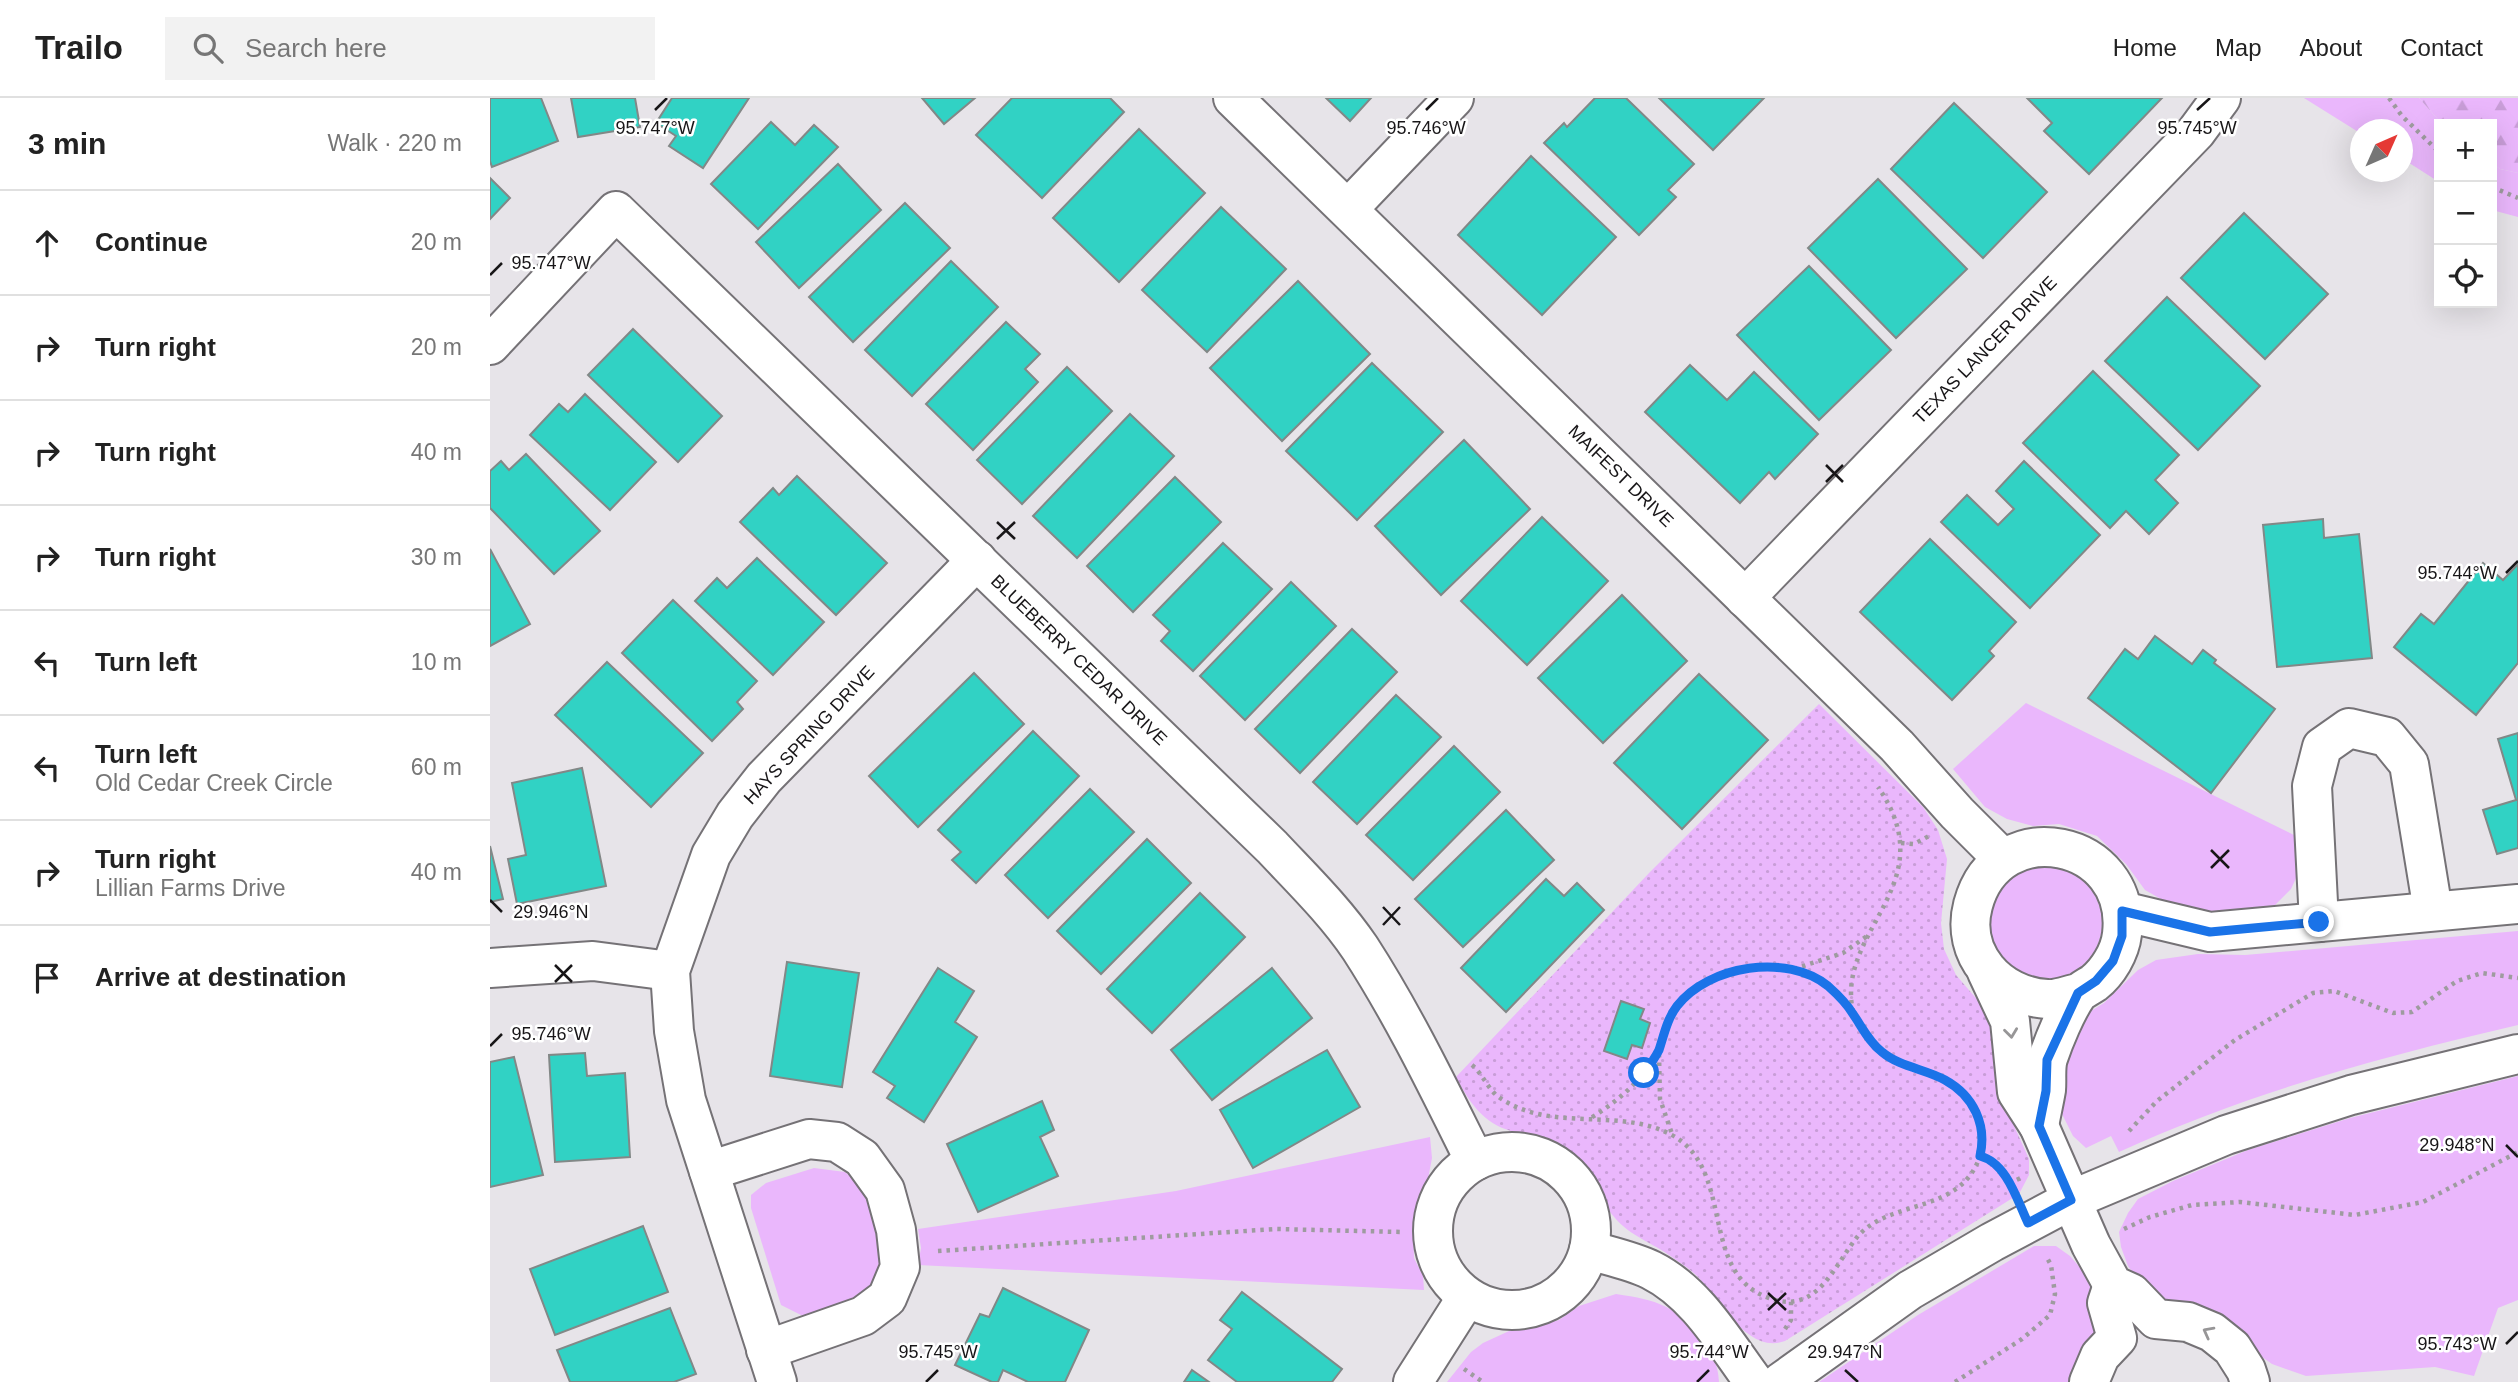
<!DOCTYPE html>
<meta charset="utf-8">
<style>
body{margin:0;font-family:Arial,sans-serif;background:#f2f2f2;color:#222}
.controls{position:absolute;right:21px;top:21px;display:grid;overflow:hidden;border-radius:0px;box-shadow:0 7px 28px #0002}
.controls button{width:63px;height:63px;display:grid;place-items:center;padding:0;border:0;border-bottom:2px solid #e0e0e0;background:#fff;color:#222;font:35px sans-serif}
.compass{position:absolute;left:1860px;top:21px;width:63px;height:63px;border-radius:50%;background:#fff;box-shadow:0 7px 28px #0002;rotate:45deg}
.stop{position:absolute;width:21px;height:21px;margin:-16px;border:5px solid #1a73e8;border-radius:50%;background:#fff}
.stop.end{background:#1a73e8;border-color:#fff;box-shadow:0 2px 7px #0008}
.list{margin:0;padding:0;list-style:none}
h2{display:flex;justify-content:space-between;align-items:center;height:91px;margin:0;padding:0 28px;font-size:30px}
h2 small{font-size:23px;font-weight:400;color:#767676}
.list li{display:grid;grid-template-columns:46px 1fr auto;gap:21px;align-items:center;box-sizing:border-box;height:105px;padding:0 28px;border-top:2px solid #e0e0e0}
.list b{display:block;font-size:26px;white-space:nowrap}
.list p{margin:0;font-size:23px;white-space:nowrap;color:#767676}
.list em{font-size:23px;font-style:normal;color:#767676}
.icon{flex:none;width:38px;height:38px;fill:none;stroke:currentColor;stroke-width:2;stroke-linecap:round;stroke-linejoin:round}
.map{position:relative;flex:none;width:2028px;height:1284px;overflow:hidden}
header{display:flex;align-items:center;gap:42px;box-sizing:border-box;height:98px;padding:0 35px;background:#fff;border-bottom:2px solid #e0e0e0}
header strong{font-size:33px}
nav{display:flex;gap:38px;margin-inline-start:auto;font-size:24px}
.search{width:490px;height:63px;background:#f2f2f2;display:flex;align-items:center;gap:18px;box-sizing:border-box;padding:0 24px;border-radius:0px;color:#767676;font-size:26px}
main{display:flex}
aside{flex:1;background:#fff}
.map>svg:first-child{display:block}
.grass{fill:#eab7fc}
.forest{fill:url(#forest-firs)}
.park{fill:url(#park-dots)}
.building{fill:#31d2c4;stroke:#828887;stroke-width:2}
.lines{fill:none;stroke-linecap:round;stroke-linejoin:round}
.minor-casing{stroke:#757276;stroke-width:42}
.tertiary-casing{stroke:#757276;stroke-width:42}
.path{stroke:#9e9b9f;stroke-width:4.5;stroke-dasharray:3.5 5;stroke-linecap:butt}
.minor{stroke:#fff;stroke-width:38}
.tertiary{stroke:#fff;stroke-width:38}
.oneway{stroke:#979697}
.route{stroke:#1a73e8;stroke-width:9}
.ticks{fill:none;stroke:#181618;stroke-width:2.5}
.labels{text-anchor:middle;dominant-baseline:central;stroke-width:5;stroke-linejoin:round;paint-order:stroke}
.street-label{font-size:18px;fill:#181618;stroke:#fff}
.ticks-label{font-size:18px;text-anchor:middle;fill:#181618;stroke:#fff;stroke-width:5;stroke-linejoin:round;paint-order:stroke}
</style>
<header>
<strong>Trailo</strong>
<div class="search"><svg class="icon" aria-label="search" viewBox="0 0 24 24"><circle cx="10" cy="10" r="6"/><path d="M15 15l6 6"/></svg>Search here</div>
<nav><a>Home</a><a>Map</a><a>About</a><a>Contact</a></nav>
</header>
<main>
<aside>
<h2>3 min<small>Walk · 220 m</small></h2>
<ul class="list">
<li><svg class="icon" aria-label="ahead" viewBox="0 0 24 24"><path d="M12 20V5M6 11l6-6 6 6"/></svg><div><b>Continue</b></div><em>20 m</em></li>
<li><svg class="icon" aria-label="right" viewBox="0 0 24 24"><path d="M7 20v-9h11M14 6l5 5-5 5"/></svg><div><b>Turn right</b></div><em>20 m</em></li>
<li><svg class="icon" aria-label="right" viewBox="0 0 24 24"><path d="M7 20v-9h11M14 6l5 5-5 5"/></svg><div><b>Turn right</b></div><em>40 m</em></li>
<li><svg class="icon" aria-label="right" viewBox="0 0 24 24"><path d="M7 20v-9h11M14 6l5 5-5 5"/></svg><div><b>Turn right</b></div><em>30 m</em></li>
<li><svg class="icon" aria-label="left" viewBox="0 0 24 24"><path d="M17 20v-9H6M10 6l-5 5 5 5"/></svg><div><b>Turn left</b></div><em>10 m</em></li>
<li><svg class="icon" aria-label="left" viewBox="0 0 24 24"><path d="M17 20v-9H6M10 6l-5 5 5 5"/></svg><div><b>Turn left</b><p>Old Cedar Creek Circle</p></div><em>60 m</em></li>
<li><svg class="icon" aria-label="right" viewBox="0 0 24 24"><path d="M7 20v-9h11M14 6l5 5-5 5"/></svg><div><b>Turn right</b><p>Lillian Farms Drive</p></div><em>40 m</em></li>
<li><svg class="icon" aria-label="arrive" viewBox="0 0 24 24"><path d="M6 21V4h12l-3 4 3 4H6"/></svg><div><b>Arrive at destination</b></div></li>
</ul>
</aside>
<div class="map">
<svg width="2028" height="1284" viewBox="0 0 2028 1284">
<defs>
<pattern id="forest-firs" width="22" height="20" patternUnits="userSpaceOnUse" patternTransform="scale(1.75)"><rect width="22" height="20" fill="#eab7fc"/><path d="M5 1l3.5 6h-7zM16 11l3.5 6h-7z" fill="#c89dd7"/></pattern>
<pattern id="park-dots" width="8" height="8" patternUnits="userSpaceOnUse" patternTransform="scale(1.75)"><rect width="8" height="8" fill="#eab7fc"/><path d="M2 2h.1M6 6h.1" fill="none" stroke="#c89dd7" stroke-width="1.8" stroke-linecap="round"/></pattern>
</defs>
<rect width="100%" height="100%" fill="#e7e4e9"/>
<!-- grass -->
<g class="grass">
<polygon points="1814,0 1929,0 1952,26 1949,26 1949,84 1913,61 1912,32 1870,32 1870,35"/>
<polygon points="2002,65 2010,71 2028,75 2028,119 2002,112"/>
<polygon points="1536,605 1806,738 1807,778 1801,791 1783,809 1710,816 1685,809 1655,792 1636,766 1607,738 1569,726 1543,728 1517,721 1495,709 1463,671"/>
<circle cx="1556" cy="825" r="56"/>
<path d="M2028 833V927C1891 959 1757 995 1629 1054L1621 1038 1596 1050 1583 1038 1570 1012 1566 964 1596 916 1614 905 1648 872 1666 862 1708 856 1755 857Z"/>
<polygon points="2028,978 2028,1202 2008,1210 1984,1278 1945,1269 1816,1278 1782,1266 1765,1254 1655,1192 1638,1168 1631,1149 1629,1134 1638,1115 1648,1101 1683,1083 1758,1052 1860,1020"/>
<polygon points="940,1039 942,1060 938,1081 928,1104 923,1130 924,1160 933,1178 934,1192 428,1167 431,1150 428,1131 686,1093"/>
<polygon points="324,1070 355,1074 374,1091 387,1113 393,1171 382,1189 363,1204 315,1219 291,1207 261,1110 261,1097 276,1085"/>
<polygon points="1544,1148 1566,1148 1580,1158 1593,1173 1600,1187 1606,1210 1604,1239 1587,1284 1329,1284 1428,1217"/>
<path d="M1126 1196C1167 1202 1189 1208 1213 1244 1223 1260 1228 1265 1229 1284H957L981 1254 993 1245 1030 1228 1050 1227 1069 1222 1089 1208Z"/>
</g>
<!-- forest -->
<polygon class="forest" points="1929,0 2028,0 2028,75 2010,71 2002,65 2002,26 1952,26"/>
<!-- park -->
<path class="park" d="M1329 606 1433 709 1448 732 1457 761 1451 825 1454 851 1466 877 1497 913 1505 932 1520 1019 1539 1061V1077L1529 1096 1295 1243C1257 1257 1230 1201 1207 1178 1200 1171 1190 1165 1182 1159 1163 1145 1140 1138 1125 1120 1105 1097 1105 1071 1076 1051 1059 1039 1041 1038 1021 1033 993 1025 979 1004 966 979L1160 774Z"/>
<!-- building -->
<g class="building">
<polygon points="0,0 51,0 68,43 2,69 0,63"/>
<polygon points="81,0 145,0 150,29 88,39"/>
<polygon points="182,0 259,0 213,70 179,48 186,38 166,25"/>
<polygon points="432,0 485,0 454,26"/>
<polygon points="522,0 620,0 634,14 552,100 486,37"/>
<polygon points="836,0 881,0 860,23"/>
<polygon points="1105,0 1136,0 1204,66 1178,92 1186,99 1149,137 1054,45 1074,25 1077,29"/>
<polygon points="1169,0 1274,0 1223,52"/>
<polygon points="1537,0 1672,0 1599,76 1554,33 1562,25"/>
<polygon points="1464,5 1557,94 1493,160 1401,71"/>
<polygon points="281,24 305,47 324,27 348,49 268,131 221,86"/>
<polygon points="649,31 715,95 629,184 563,120"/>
<polygon points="1041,58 1126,139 1052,217 968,137"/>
<polygon points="348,66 391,112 309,190 266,144"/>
<polygon points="0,80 20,100 0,121"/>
<polygon points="1388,81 1477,171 1406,240 1318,150"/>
<polygon points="415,105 460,150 363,244 319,199"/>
<polygon points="731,109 796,171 717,254 652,192"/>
<polygon points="1754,115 1838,196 1775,261 1691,180"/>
<polygon points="461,163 508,209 422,298 375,252"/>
<polygon points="1319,168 1401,252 1329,322 1247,237"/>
<polygon points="808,183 880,256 792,343 720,270"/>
<polygon points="1677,199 1770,288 1708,352 1615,263"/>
<polygon points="516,224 550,256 535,271 548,284 483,352 436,306"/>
<polygon points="143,231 232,318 188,364 98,277"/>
<polygon points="882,265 953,334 867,422 796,353"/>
<polygon points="1200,267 1237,302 1264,274 1328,336 1285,381 1279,374 1250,405 1155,314"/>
<polygon points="577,269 622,313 532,406 487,362"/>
<polygon points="1603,273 1689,357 1665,382 1688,405 1659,436 1636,413 1620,430 1533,345"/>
<polygon points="95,296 166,364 120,412 40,337 69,306 78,314"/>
<polygon points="640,316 684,358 587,460 543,418"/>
<polygon points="974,342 1040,411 951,497 885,428"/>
<polygon points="36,356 110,433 64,476 0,410 0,373 11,363 19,372"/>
<polygon points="1534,363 1610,437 1540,510 1451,424 1477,397 1508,427 1524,411 1506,393"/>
<polygon points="307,378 397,465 346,517 250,424 283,390 289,397"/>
<polygon points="685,379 731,424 643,514 597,468"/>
<polygon points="1052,419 1118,483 1037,567 971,503"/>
<polygon points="1833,421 1834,440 1869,436 1882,560 1787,569 1773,427"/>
<polygon points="1440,441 1526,524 1499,553 1504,558 1462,602 1370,514"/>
<polygon points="733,445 782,491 703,573 671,543 680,533 663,517"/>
<polygon points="0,451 40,526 0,548"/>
<polygon points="267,460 334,524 283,577 205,503 227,480 237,490"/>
<polygon points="1993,465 2013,482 2028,466 2028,565 1986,617 1904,549 1931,516 1944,526"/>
<polygon points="801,484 846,528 755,622 710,578"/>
<polygon points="1132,497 1197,563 1113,645 1048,580"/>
<polygon points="183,502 267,583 247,604 253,611 222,643 132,555"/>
<polygon points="862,531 907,574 810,675 765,631"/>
<polygon points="1665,538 1702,566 1713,552 1726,562 1724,565 1785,611 1721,695 1598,600 1635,551 1648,561"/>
<polygon points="117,564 213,655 161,709 65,617"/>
<polygon points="484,575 534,626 428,729 379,678"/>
<polygon points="1209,576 1278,642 1192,731 1124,665"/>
<polygon points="906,597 951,639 867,726 823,684"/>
<polygon points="543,633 589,678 486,785 462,762 471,754 448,732"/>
<polygon points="2028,635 2028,750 2007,756 1993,712 2026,702 2008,641"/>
<polygon points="964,648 1010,694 923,782 876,737"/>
<polygon points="92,670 116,788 27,806 18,761 36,757 22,685"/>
<polygon points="600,691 644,734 558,820 515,777"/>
<polygon points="1016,712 1064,762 973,849 925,801"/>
<polygon points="657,741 701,785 611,876 567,833"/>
<polygon points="0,748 13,801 0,804"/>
<polygon points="1056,781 1074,798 1087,785 1114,812 1016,914 971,870"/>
<polygon points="710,795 755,839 662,935 617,891"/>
<polygon points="297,864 369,875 352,989 280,978"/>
<polygon points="448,870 484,893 465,924 487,939 434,1024 397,1000 405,988 383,974"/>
<polygon points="782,870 822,920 722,1002 681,952"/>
<polygon points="1131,903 1154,911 1150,921 1160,925 1152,950 1142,947 1137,961 1114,953"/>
<polygon points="837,952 870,1009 763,1070 730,1012"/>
<polygon points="95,955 97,978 135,975 140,1059 65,1064 59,957"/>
<polygon points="24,959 53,1077 0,1089 0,964"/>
<polygon points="552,1003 564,1032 550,1039 568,1078 488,1114 457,1046"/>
<polygon points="153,1128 178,1194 65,1237 40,1171"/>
<polygon points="513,1190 599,1232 575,1284 538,1284 513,1272 508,1284 502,1284 465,1267 490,1216 499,1219"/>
<polygon points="752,1194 852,1271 842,1284 747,1284 718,1262 742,1231 730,1222"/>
<polygon points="180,1210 206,1276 184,1284 80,1284 67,1252"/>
<polygon points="702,1272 719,1284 694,1284"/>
</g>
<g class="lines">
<!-- minor casing -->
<g class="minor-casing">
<g id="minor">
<polyline points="743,0 1407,648 1467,715 1513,761"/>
<polyline points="858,111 964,0"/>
<path d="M0 247 126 113 782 749C812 781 845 813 870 850 914 918 949 991 985 1063"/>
<polyline points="1255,500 1706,34 1731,0"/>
<polyline points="1632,813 1720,834 2028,806"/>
<polyline points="1829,824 1822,688 1832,649 1859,630 1897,639 1919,666 1943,813"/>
<polyline points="0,870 103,863 180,873"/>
<polyline points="1497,874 1520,923 1527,994 1549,1028 1601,1147 1623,1187 1641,1195 1666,1221 1698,1224 1722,1234 1742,1250 1756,1272 1760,1284"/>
<path d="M1549 1028C1551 1016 1554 1004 1556 992 1557 981 1555 970 1558 960 1564 942 1576 913 1587 897 1591 892 1598 889 1604 885 1618 874 1630 854 1632 836 1643 741 1508 713 1483 807 1470 856 1508 898 1557 901 1567 902 1578 897 1588 895"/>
<circle cx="1022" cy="1133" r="79"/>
<polyline points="219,1073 319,1041 347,1044 372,1060 395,1092 406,1132 410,1169 397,1200 373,1218 276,1252"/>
<path d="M1099 1152C1119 1158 1143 1163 1161 1172 1207 1195 1234 1244 1264 1284"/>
<polyline points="287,1284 196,1002 184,933 180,873 221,757 245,717 274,680 487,462"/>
<polyline points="923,1284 977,1199"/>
<polyline points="1599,1284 1610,1258 1627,1240 1617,1205 1623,1187"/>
</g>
</g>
<!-- tertiary casing -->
<g class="tertiary-casing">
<polyline id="tertiary" points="1291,1284 1420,1192 1502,1144 1581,1102 1736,1037 1861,997 2028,956"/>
</g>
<!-- path -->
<g class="path">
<polyline points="1899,0 1912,18 1949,54"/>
<polyline points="2002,89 2028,100"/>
<polyline points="1411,745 1424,746 1439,738"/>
<polyline points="1304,871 1353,855 1377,838"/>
<path d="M1363 914C1345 831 1456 787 1388 689"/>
<polyline points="1169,956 1170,1001 1182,1036"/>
<path d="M982 967C993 976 998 992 1010 1000 1062 1035 1126 1009 1180 1036 1247 1070 1207 1175 1279 1200 1328 1218 1344 1167 1368 1138 1402 1100 1470 1117 1490 1058 1494 1046 1493 1033 1489 1021 1475 977 1427 979 1394 956 1378 945 1372 926 1360 912 1326 868 1283 861 1231 878 1210 884 1189 901 1179 921 1173 934 1172 949 1163 962 1148 986 1124 1006 1099 1021"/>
<polyline points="1639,1033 1667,1003 1745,942 1823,895 1844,893 1903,915 1922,914 1967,883 1992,875 2028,880"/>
<path d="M1490 1058C1506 1062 1513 1074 1520 1088"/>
<polyline points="1519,1085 1531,1080"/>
<polyline points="1634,1131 1660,1119 1702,1107 1750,1104 1865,1117 1933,1104 2028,1054"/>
<polyline points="448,1153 786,1131 912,1134"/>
<polyline points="1295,1231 1301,1222 1301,1203"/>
<polyline points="974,1271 993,1284"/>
<polyline points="1465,1284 1532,1241 1560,1217 1565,1196 1561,1167 1556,1158"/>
</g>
<!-- minor -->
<use href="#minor" class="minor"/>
<!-- tertiary -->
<use href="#tertiary" class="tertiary"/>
</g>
<!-- one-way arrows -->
<defs><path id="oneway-chevron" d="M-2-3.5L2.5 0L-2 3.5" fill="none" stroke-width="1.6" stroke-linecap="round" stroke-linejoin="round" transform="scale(1.75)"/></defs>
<g class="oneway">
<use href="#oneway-chevron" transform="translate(1521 935) rotate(83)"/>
<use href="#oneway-chevron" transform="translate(1718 1234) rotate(-152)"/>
</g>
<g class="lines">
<!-- route -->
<path class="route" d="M1154 975C1160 967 1165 960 1169 952 1174 937 1177 921 1187 908 1219 867 1297 855 1338 888 1347 896 1357 906 1363 916 1372 929 1379 944 1392 954 1410 969 1435 971 1455 982 1484 998 1497 1027 1490 1058 1517 1065 1527 1102 1538 1125L1581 1102 1549 1028 1556 993 1557 962 1588 895 1606 883 1623 863 1632 838V813L1720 834 1829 824"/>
</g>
<!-- ticks -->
<path class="ticks" d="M165 12 177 0M936 12 948 0M1707 12 1720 0M0 177 12 165M1336 367 1353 384M1336 384 1353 367M507 424 525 441M507 441 525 424M2016 475 2028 463M1721 752 1739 770M1721 770 1739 752M0 802 12 814M893 809 910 827M893 827 910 809M65 867 82 884M65 884 82 867M0 948 12 936M2016 1047 2028 1059M1278 1195 1296 1212M1278 1212 1296 1195M2016 1246 2028 1234M1355 1272 1368 1284M436 1284 448 1272M1207 1284 1219 1272"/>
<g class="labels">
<!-- street labels -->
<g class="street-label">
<text transform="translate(1495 252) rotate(-46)">TEXAS LANCER DRIVE</text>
<text transform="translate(1131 378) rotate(44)">MAIFEST DRIVE</text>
<text transform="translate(589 562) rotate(44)">BLUEBERRY CEDAR DRIVE</text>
<text transform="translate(319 637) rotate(-47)">HAYS SPRING DRIVE</text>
</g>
</g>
<g class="ticks-label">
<text x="165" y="36">95.747°W</text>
<text x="936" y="36">95.746°W</text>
<text x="1707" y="36">95.745°W</text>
<text x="61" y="171">95.747°W</text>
<text x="1967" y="481">95.744°W</text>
<text x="61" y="820">29.946°N</text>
<text x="61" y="942">95.746°W</text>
<text x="1967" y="1053">29.948°N</text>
<text x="1967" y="1252">95.743°W</text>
<text x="448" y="1260">95.745°W</text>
<text x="1219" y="1260">95.744°W</text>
<text x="1355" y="1260">29.947°N</text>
</g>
</svg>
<div class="controls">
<button>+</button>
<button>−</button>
<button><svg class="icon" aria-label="locate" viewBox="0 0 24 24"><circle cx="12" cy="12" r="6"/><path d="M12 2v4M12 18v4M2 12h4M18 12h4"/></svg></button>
</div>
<svg class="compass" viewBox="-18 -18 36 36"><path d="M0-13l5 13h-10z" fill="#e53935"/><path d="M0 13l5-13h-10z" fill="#767676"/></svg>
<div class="stop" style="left:1154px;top:975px"></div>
<div class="stop end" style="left:1829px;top:824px"></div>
</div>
</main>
